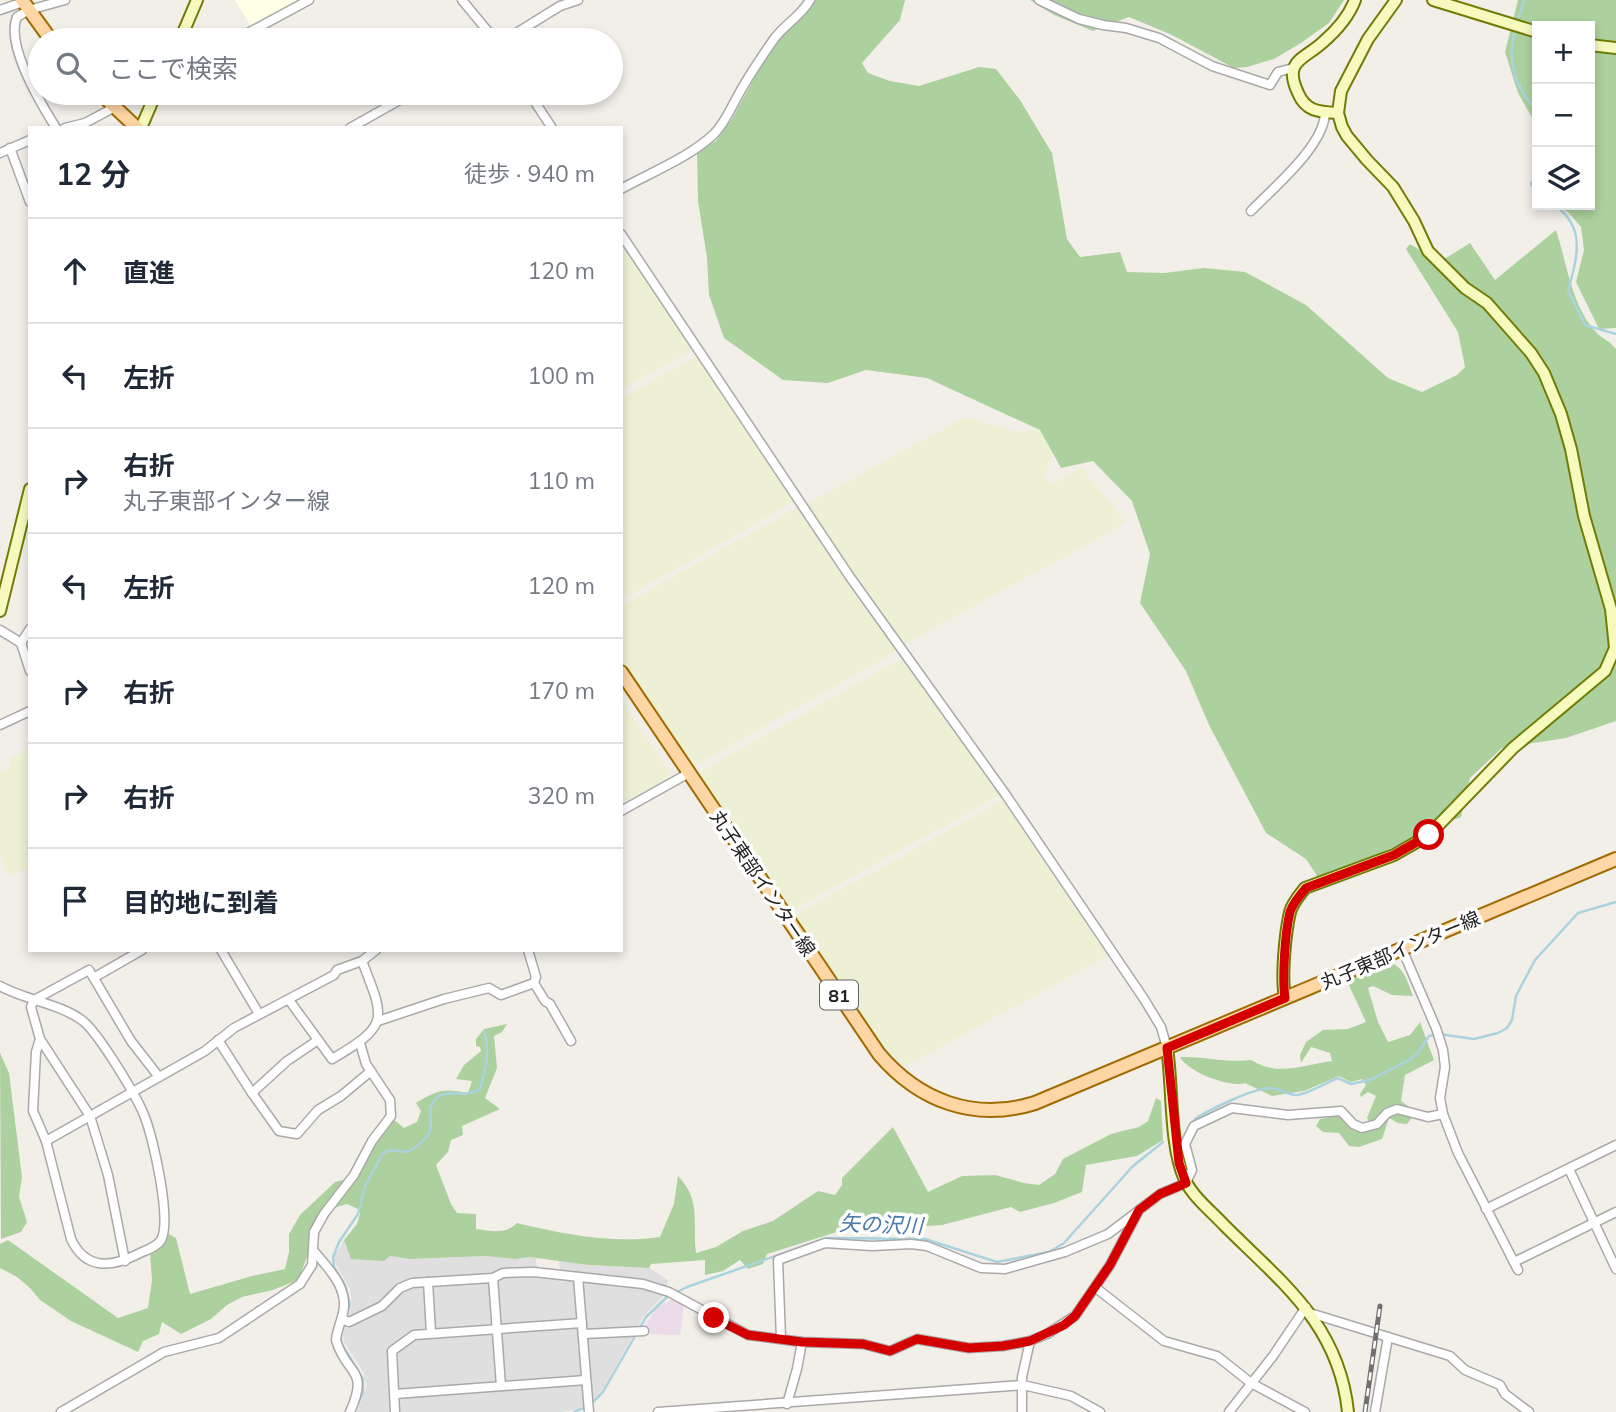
<!DOCTYPE html>
<html lang="ja">
<meta charset="utf-8">
<style>
body{margin:0;font-family:Mulish,"Noto Sans JP",sans-serif;background:#f6f6f7;color:#1f2937}
.controls{position:absolute;right:21px;top:21px;display:grid;overflow:hidden;border-radius:0px;box-shadow:0 4px 10px #0003}
.controls button{width:63px;height:63px;display:grid;place-items:center;padding:0;border:0;border-bottom:2px solid #e0e1e3;background:#fff;color:#1f2937;font:35px sans-serif}
.stop{position:absolute;width:21px;height:21px;margin:-16px;border:5px solid #d40000;border-radius:50%;background:#fff}
.stop.end{background:#d40000;border-color:#fff;box-shadow:0 2px 7px #0008}
.list{margin:0;padding:0;list-style:none}
h2{display:flex;justify-content:space-between;align-items:center;height:91px;margin:0;padding:0 28px;font-size:30px}
h2 small{font-size:23px;font-weight:400;color:#747a83}
.list li{display:grid;grid-template-columns:46px 1fr auto;gap:21px;align-items:center;box-sizing:border-box;height:105px;padding:0 28px;border-top:2px solid #e0e1e3}
.list b{display:block;font-size:26px;white-space:nowrap}
.list p{margin:0;font-size:23px;white-space:nowrap;color:#747a83}
.list em{font-size:23px;font-style:normal;color:#747a83}
.icon{flex:none;width:38px;height:38px;fill:none;stroke:currentColor;stroke-width:2;stroke-linecap:round;stroke-linejoin:round}
.map{position:relative;flex:none;width:1616px;height:1412px;overflow:hidden}
.search{position:absolute;background:#fff;box-shadow:0 4px 10px #0003;left:28px;top:28px;width:595px;height:77px;display:flex;align-items:center;gap:18px;box-sizing:border-box;padding:0 24px;border-radius:38px;color:#747a83;font-size:26px}
.panel{position:absolute;background:#fff;box-shadow:0 4px 10px #0003;left:28px;top:126px;width:595px;height:826px;border-radius:0px}
.map>svg:first-child{display:block}
.residential{fill:#e0dfdf}
.industrial{fill:#ebdbe8}
.education{fill:#ffffe5}
.farmland{fill:#eef0d5}
.forest{fill:#add19e}
.lines{fill:none;stroke-linecap:round;stroke-linejoin:round}
.stream{stroke:#aad3df;stroke-width:2.5}
.street-casing{stroke:#a9a9a9;stroke-width:11}
.secondary-casing{stroke:#707d05;stroke-width:14}
.primary-casing{stroke:#a06b00;stroke-width:16}
.street{stroke:#fff;stroke-width:8}
.secondary{stroke:#f7fabf;stroke-width:10}
.primary{stroke:#fcd6a4;stroke-width:12}
.rail-casing{stroke:#707070;stroke-width:5}
.rail{stroke:#fff;stroke-width:2.5;stroke-dasharray:8;stroke-linecap:butt}
.route{stroke:#d40000;stroke-width:9}
.labels{text-anchor:middle;dominant-baseline:central;stroke-width:7;stroke-linejoin:round;paint-order:stroke}
.shield{fill:#fff;stroke:#646464;stroke-width:2}
.shield-label{font-size:18px;font-weight:bold;fill:#222}
.street-label{font-size:19px;fill:#222;stroke:#fff}
.water-label{font-size:21px;font-style:italic;fill:#4a7aab;stroke:#fff}
</style>
<div class="map">
<svg width="1616" height="1412" viewBox="0 0 1616 1412">
<rect width="100%" height="100%" fill="#f2efe9"/>
<!-- residential -->
<polygon class="residential" points="344,1240 351,1259 390,1256 410,1259 486,1256 514,1259 529,1257 536,1258 537,1270 560,1272 559,1260 589,1265 649,1268 668,1280 665,1294 643,1317 603,1390 591,1402 578,1409 562,1412 357,1412 367,1386 363,1372 344,1342 343,1334 352,1304 350,1289 334,1261 334,1256"/>
<!-- industrial -->
<polygon class="industrial" points="674,1298 684,1304 680,1335 640,1334 657,1308"/>
<!-- education -->
<polygon class="education" points="235,0 298,0 251,26"/>
<!-- farmland -->
<g class="farmland">
<polygon points="621,240 695,348 621,390"/>
<polygon points="700,354 795,501 621,600 621,398"/>
<polygon points="965,417 1015,431 1040,430 1053,455 1044,477 1052,484 1081,467 1126,523 901,646 805,505"/>
<polygon points="798,507 846,582 897,651 693,767 621,662 621,606"/>
<polygon points="903,658 1000,795 790,911 698,773"/>
<polygon points="621,699 670,773 667,779 621,804"/>
<polygon points="30,744 30,866 10,877 0,857 0,771 9,769 10,758 22,752"/>
<polygon points="1004,800 1109,955 902,1068 886,1057 793,916"/>
</g>
<!-- forest -->
<g class="forest">
<path d="M806 0H905L900 20 862 63 868 73 890 81 919 86 979 67 996 69 1020 100 1052 153 1067 239 1080 257 1120 252 1127 272 1164 273 1204 268 1245 272 1306 305 1388 378 1422 392 1457 375 1465 367 1458 332 1406 249 1410 244 1425 253 1428 251 1446 258 1470 243 1495 280 1556 230C1567 263 1571 305 1596 332 1602 339 1608 339 1616 349V721L1566 738 1502 748 1470 778 1461 817C1413 836 1368 860 1321 882L1306 859 1266 833 1209 725 1186 671 1140 603 1150 554 1132 501 1093 461 1061 468 1040 430 927 378 866 370 828 383 783 380 724 338 709 295 707 258 698 201 697 151 716 141 732 119 767 55Z"/>
<polygon points="1030,0 1344,0 1329,23 1301,43 1274,59 1247,67 1234,68 1172,35 1129,17 1093,31 1054,15"/>
<polygon points="1518,0 1616,0 1616,328 1599,329 1576,282 1584,250 1581,227 1568,212 1551,205 1590,205 1590,26 1537,26 1537,126 1518,93 1505,52"/>
<path d="M1387 962C1404 965 1407 981 1413 996L1392 995 1373 986 1368 988 1378 1022 1388 1042 1410 1035 1420 1022 1434 1060 1405 1075 1401 1101 1416 1112 1407 1124 1398 1123 1389 1118 1382 1139 1359 1147 1349 1146 1339 1133 1323 1132 1316 1126 1320 1119 1337 1115 1364 1133 1371 1125 1367 1118 1376 1096 1368 1092 1361 1097 1360 1094 1366 1085 1362 1079 1351 1082 1339 1076 1304 1091 1272 1096 1245 1083C1229 1088 1188 1072 1180 1057 1204 1056 1227 1063 1251 1060 1279 1077 1302 1065 1332 1061L1330 1053 1311 1047 1301 1063 1300 1055 1306 1042 1323 1030 1348 1029 1366 1022 1346 979Z"/>
<path d="M507 1024 502 1032 494 1036 497 1068 485 1098 500 1109 462 1126 463 1135 451 1140 448 1152 436 1165 451 1204 457 1213 476 1214V1229C492 1231 505 1235 517 1223 563 1234 613 1244 660 1237L674 1204 678 1176C702 1201 692 1222 696 1253L716 1247 743 1231 773 1221 818 1191 835 1195 842 1185V1178L893 1127 928 1192 962 1176 995 1175 1024 1183 1039 1185 1055 1174 1063 1159 1111 1134 1139 1127 1148 1121 1156 1098 1161 1101 1163 1140 1137 1156 1086 1165 1082 1192 1054 1203 1020 1212 1011 1207 942 1225 837 1232 767 1254 763 1264 748 1269 740 1260 723 1271 705 1275V1260L651 1264 649 1268 589 1265 529 1257 515 1259 486 1256 410 1259 390 1256 384 1261 351 1259 344 1240 357 1224 360 1214 358 1209 347 1204 324 1211 309 1230 308 1255 298 1280 273 1290 242 1297 227 1305 211 1319 181 1334 162 1322 159 1334 143 1341 138 1352 71 1321 40 1300 30 1288 17 1277 0 1268V1244L8 1240 118 1318 148 1308 152 1280 150 1253 163 1245 165 1232 176 1238 190 1294 252 1276 285 1269 289 1252V1234L300 1215 335 1182 354 1177 393 1119 404 1128 417 1122 421 1111 416 1103C437 1090 444 1088 468 1093L472 1081 456 1079 464 1065 481 1051 480 1047 476 1046V1039L484 1029Z"/>
<polygon points="0,1053 9,1073 22,1177 19,1197 27,1222 21,1232 1,1239"/>
</g>
<g class="lines">
<!-- stream -->
<g class="stream">
<polyline points="1517,24 1524,0"/>
<path d="M1515 30C1507 58 1514 89 1537 109"/>
<polyline points="1537,174 1531,184 1537,193"/>
<path d="M1554 205C1587 227 1577 258 1568 291L1585 325 1616 334"/>
<path d="M1195 1119C1209 1110 1255 1087 1271 1088 1281 1088 1287 1096 1298 1095 1312 1092 1325 1083 1338 1078L1351 1084 1370 1080 1409 1060 1417 1054 1429 1036 1439 1034 1474 1039 1498 1033 1507 1028 1512 1020 1516 996 1535 960 1578 913 1616 902"/>
<polyline points="592,1403 603,1392 646,1317 667,1297 687,1287 827,1238 925,1239 997,1262 1049,1252 1064,1243 1133,1166 1163,1142"/>
<path d="M354 1412 363 1393V1379L341 1343V1334L350 1304 345 1285 334 1267 333 1257 339 1242 358 1214 365 1186 383 1153 392 1150 407 1152C418 1147 432 1136 431 1123 431 1114 428 1109 434 1101 445 1085 466 1101 480 1088 486 1069 490 1051 484 1031"/>
<polyline points="574,1412 586,1407"/>
</g>
<!-- street casing -->
<g class="street-casing">
<g id="street">
<polyline points="462,0 495,40"/>
<polyline points="1039,0 1079,19 1103,25 1126,28 1159,38 1212,66 1270,85 1278,72 1293,68"/>
<polyline points="0,10 23,2"/>
<polyline points="235,40 309,0"/>
<polyline points="505,40 560,6 578,0"/>
<polyline points="529,93 552,128"/>
<path d="M56 128C41 104 5 45 17 17L29 10 65 0"/>
<polyline points="65,128 85,123 115,107"/>
<polyline points="350,128 412,93"/>
<polyline points="10,148 30,202"/>
<polyline points="0,153 30,140"/>
<path d="M621 189C650 173 690 157 714 134 723 125 728 114 734 103 745 81 760 59 774 39 785 24 801 16 810 0"/>
<path d="M1251 211C1274 187 1324 146 1325 113"/>
<polyline points="621,234 850,577 1006,795 1144,999 1161,1027 1167,1048"/>
<polyline points="0,630 21,643 30,671"/>
<polyline points="21,643 30,629"/>
<polyline points="0,725 30,711"/>
<polyline points="621,811 689,773"/>
<polyline points="1402,949 1436,1028 1443,1050 1445,1067 1440,1098 1443,1114"/>
<polyline points="221,950 259,1014"/>
<polyline points="528,950 536,977 534,983 545,1001 550,1004 571,1041"/>
<polyline points="95,977 142,950"/>
<path d="M0 986C25 1000 61 1004 83 1021 99 1034 136 1095 144 1115 153 1136 172 1221 161 1240 157 1247 146 1250 138 1254 112 1267 86 1271 71 1239L46 1141 33 1111 36 1052 40 1039"/>
<polyline points="34,1000 31,1007 40,1039 90,1116 108,1175 125,1261"/>
<polyline points="34,1000 89,970 131,1041 159,1077"/>
<path d="M289 1000 332 1059C390 1025 385 1020 362 961"/>
<polyline points="378,1021 444,999 489,988 501,995 534,983"/>
<polyline points="218,1040 252,1093 279,1131 297,1134 318,1110 341,1096 371,1071"/>
<polyline points="252,1093 287,1061 318,1040"/>
<polyline points="46,1141 205,1051 234,1028 334,975 337,970 362,961 376,950"/>
<polyline points="1569,1169 1616,1269"/>
<polyline points="1486,1209 1616,1145"/>
<path d="M313 1250C328 1268 349 1288 343 1313 341 1322 337 1330 336 1340 346 1376 370 1367 350 1412"/>
<polyline points="1514,1262 1616,1212"/>
<polyline points="578,1277 589,1412"/>
<polyline points="493,1278 501,1386"/>
<polyline points="428,1282 431,1333"/>
<polyline points="1096,1288 1164,1341 1217,1356 1251,1383 1305,1412"/>
<polyline points="1310,1313 1388,1337"/>
<polyline points="342,1319 349,1322 382,1306 400,1288 412,1283 493,1278 503,1273 534,1272 643,1284 669,1292 748,1335 802,1342 863,1344 890,1351 917,1339 969,1348 1003,1346 1030,1341 1047,1334 1075,1316 1110,1265 1139,1210 1160,1194 1186,1183 1192,1170 1185,1144 1194,1126 1232,1108 1288,1115 1341,1111 1353,1124 1362,1128 1377,1124 1387,1113 1397,1109 1428,1117 1443,1114 1458,1153 1518,1270"/>
<polyline points="584,1334 644,1331"/>
<polyline points="781,1339 778,1260 825,1243 872,1246 911,1244 927,1246 981,1268 1005,1269 1065,1252 1108,1234 1137,1212"/>
<polyline points="395,1394 586,1380"/>
<polyline points="787,1404 797,1369 802,1342"/>
<polyline points="61,1412 164,1352 219,1338 300,1284 312,1265 314,1232 324,1214 354,1175 372,1141 391,1116 390,1100 366,1064 360,1043"/>
<polyline points="395,1412 392,1351 414,1335 582,1323"/>
<polyline points="658,1412 1023,1385 1071,1396 1100,1412"/>
<polyline points="1022,1412 1022,1377 1030,1341"/>
<polyline points="1229,1412 1273,1356 1306,1307"/>
<polyline points="1375,1412 1388,1337 1450,1356 1465,1370 1500,1385 1505,1394 1529,1412"/>
</g>
</g>
<!-- secondary casing -->
<g class="secondary-casing">
<g id="secondary">
<polyline points="1433,0 1537,32"/>
<polyline points="180,40 197,0"/>
<polyline points="1590,45 1616,48"/>
<path d="M1338 113C1320 112 1306 112 1298 93 1283 61 1303 60 1322 43 1336 31 1349 16 1355 0"/>
<polyline points="141,128 156,93"/>
<polyline points="0,611 30,489"/>
<path d="M1285 998C1281 977 1285 934 1290 912 1293 902 1299 896 1305 888L1394 855 1429 835 1513 748 1605 671 1615 648 1611 609 1584 516 1571 449 1561 414 1544 373 1531 353 1487 303 1465 288 1428 251 1414 221 1393 187 1367 160 1347 136 1342 127 1338 113 1341 91 1368 39 1396 0"/>
<path d="M1167 1048C1173 1087 1169 1145 1185 1180 1193 1197 1211 1211 1224 1225 1281 1282 1339 1324 1348 1412"/>
</g>
</g>
<!-- primary casing -->
<g class="primary-casing">
<g id="primary">
<polyline points="22,0 51,40"/>
<polyline points="100,93 137,128"/>
<path d="M621 672 879 1054C919 1101 974 1122 1035 1103L1616 859"/>
</g>
</g>
<!-- street -->
<use href="#street" class="street"/>
<!-- secondary -->
<use href="#secondary" class="secondary"/>
<!-- primary -->
<use href="#primary" class="primary"/>
<!-- rail casing -->
<g class="rail-casing">
<polyline id="rail" points="1365,1412 1380,1306"/>
</g>
<!-- rail -->
<use href="#rail" class="rail"/>
</g>
<g class="lines">
<!-- route -->
<path class="route" d="M714 1318 748 1335 802 1342 863 1344 890 1351 917 1339 969 1348 1003 1346 1030 1341 1064 1325 1075 1316 1110 1265 1139 1210 1160 1194 1186 1183 1179 1163 1167 1048 1285 998C1282 978 1285 933 1290 912 1293 903 1299 896 1306 888L1394 855 1429 835"/>
</g>
<g class="labels">
<!-- shield labels -->
<rect class="shield" x="820" y="980.5" width="38" height="29" rx="5"/>
<g class="shield-label">
<text x="839" y="995">81</text>
</g>
<!-- street labels -->
<g class="street-label">
<text transform="translate(763 883) rotate(56)">丸子東部インター線</text>
<text transform="translate(1400 950) rotate(-23)">丸子東部インター線</text>
</g>
<!-- water labels -->
<g class="water-label">
<text transform="translate(881 1224) rotate(2)">矢の沢川</text>
</g>
</g>
</svg>
<div class="controls">
<button>+</button>
<button>−</button>
<button><svg class="icon" aria-label="layers" viewBox="0 0 24 24"><path d="M12 4l9 5-9 5-9-5zM3 14l9 5 9-5"/></svg></button>
</div>
<div class="stop" style="left:1429px;top:835px"></div>
<div class="stop end" style="left:714px;top:1318px"></div>
<div class="search"><svg class="icon" aria-label="search" viewBox="0 0 24 24"><circle cx="10" cy="10" r="6"/><path d="M15 15l6 6"/></svg>ここで検索</div>
<section class="panel">
<h2>12 分<small>徒歩 · 940 m</small></h2>
<ul class="list">
<li><svg class="icon" aria-label="ahead" viewBox="0 0 24 24"><path d="M12 20V5M6 11l6-6 6 6"/></svg><div><b>直進</b></div><em>120 m</em></li>
<li><svg class="icon" aria-label="left" viewBox="0 0 24 24"><path d="M17 20v-9H6M10 6l-5 5 5 5"/></svg><div><b>左折</b></div><em>100 m</em></li>
<li><svg class="icon" aria-label="right" viewBox="0 0 24 24"><path d="M7 20v-9h11M14 6l5 5-5 5"/></svg><div><b>右折</b><p>丸子東部インター線</p></div><em>110 m</em></li>
<li><svg class="icon" aria-label="left" viewBox="0 0 24 24"><path d="M17 20v-9H6M10 6l-5 5 5 5"/></svg><div><b>左折</b></div><em>120 m</em></li>
<li><svg class="icon" aria-label="right" viewBox="0 0 24 24"><path d="M7 20v-9h11M14 6l5 5-5 5"/></svg><div><b>右折</b></div><em>170 m</em></li>
<li><svg class="icon" aria-label="right" viewBox="0 0 24 24"><path d="M7 20v-9h11M14 6l5 5-5 5"/></svg><div><b>右折</b></div><em>320 m</em></li>
<li><svg class="icon" aria-label="arrive" viewBox="0 0 24 24"><path d="M6 21V4h12l-3 4 3 4H6"/></svg><div><b>目的地に到着</b></div></li>
</ul>
</section>
</div>
